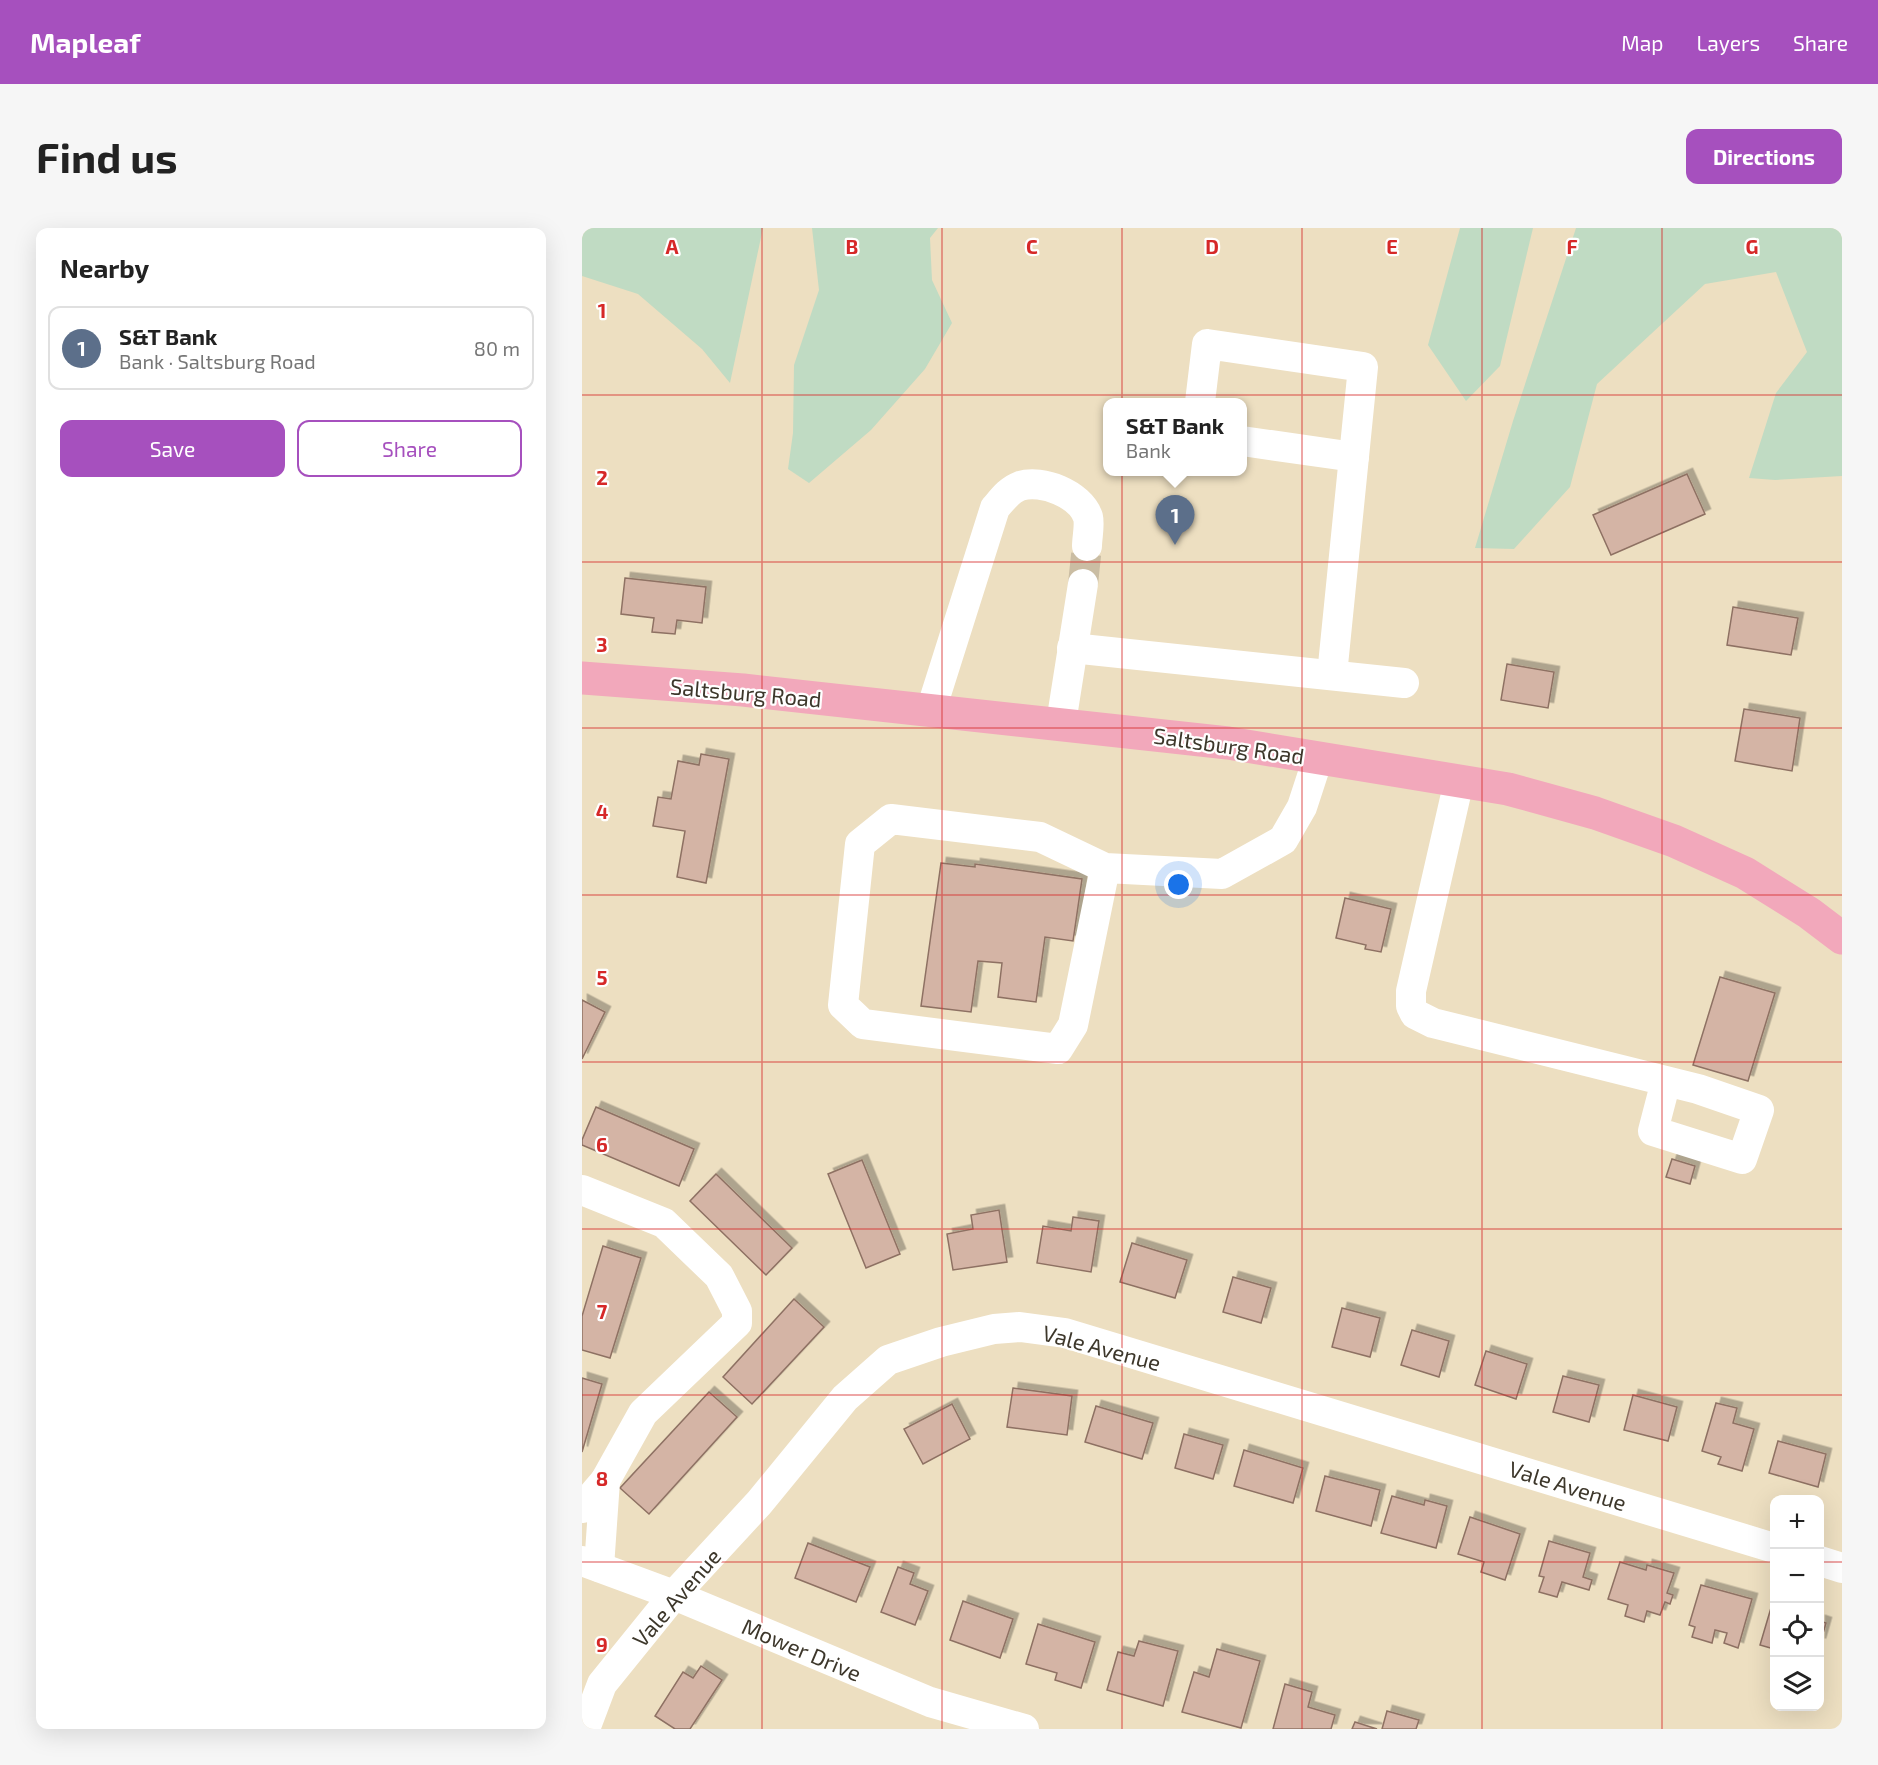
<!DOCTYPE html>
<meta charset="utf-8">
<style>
body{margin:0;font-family:"Exo 2",sans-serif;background:#f6f6f6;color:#222}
.controls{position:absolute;right:18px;bottom:18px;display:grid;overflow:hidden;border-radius:12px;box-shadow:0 6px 24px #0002}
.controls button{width:54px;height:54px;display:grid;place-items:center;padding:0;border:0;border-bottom:2px solid #e0e0e0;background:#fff;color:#222;font:30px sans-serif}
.you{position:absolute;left:597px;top:657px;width:21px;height:21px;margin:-15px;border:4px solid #fff;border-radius:50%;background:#1a73e8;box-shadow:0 0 0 9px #1a73e833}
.badge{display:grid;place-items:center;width:39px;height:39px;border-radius:50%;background:#a650be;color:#fff;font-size:20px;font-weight:700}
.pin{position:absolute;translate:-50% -50px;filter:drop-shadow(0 2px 3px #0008)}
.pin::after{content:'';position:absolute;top:32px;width:21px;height:18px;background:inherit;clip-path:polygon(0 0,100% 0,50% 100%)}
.popup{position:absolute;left:521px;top:170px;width:144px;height:78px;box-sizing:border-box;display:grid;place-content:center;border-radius:12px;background:#fff;filter:drop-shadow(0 2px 4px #0005);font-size:20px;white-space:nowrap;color:#767676}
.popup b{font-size:22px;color:#222}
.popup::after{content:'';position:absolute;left:50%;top:100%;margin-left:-12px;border:12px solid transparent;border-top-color:#fff}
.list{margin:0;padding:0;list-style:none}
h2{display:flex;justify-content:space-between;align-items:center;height:78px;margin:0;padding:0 24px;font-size:26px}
h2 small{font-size:20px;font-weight:400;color:#767676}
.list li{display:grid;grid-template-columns:39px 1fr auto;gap:18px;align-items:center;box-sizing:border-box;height:84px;margin:0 12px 12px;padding:0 12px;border:2px solid #e0e0e0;border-radius:12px}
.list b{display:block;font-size:22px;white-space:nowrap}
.list p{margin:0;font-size:20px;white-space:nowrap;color:#767676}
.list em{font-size:20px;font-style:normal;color:#767676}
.actions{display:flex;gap:12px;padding:18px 24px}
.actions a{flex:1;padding:14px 0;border:2px solid #a650be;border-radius:12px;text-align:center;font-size:21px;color:#a650be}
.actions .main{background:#a650be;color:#fff}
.icon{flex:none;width:33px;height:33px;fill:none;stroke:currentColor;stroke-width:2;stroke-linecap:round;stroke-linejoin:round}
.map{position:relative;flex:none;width:1260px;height:1501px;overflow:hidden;border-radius:12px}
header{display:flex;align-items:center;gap:36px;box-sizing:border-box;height:84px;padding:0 30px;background:#a650be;color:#fff}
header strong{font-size:28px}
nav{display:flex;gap:33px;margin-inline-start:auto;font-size:21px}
.intro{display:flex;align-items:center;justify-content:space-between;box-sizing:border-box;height:144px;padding:0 36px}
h1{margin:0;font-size:42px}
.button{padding:15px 27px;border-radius:12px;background:#a650be;color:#fff;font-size:21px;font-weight:700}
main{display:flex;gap:36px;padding:0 36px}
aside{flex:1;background:#fff;border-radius:12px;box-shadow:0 6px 24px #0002}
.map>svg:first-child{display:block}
.green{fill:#c0dbc3}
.building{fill:#d4b4a5;stroke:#8e7163;stroke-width:1.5;filter:url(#shadow)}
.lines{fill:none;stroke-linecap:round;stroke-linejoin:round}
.minor-tunnel{stroke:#cabda3;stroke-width:30;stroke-dasharray:30 15;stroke-linecap:butt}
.minor{stroke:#fff;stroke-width:30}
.major{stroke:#f2a8bb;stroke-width:33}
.grid{fill:none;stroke:#d62828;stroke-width:1.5;stroke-opacity:0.55}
.labels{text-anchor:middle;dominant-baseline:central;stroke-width:4.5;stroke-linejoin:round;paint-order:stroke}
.street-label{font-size:22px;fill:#3d372b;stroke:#fff}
.grid-label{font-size:20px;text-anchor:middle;font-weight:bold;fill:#d62828;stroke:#fff;stroke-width:4.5;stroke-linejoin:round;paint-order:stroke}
</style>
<header>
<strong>Mapleaf</strong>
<nav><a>Map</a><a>Layers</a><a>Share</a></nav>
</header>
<div class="intro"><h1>Find us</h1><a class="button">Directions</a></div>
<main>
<aside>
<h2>Nearby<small></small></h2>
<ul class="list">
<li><span class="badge" style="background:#5c6f8a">1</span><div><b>S&amp;T Bank</b><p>Bank · Saltsburg Road</p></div><em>80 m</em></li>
</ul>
<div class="actions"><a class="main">Save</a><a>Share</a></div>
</aside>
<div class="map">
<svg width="1260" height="1501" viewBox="0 0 1260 1501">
<defs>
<filter id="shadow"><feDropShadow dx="5.5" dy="-5.5" stdDeviation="0" flood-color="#0004"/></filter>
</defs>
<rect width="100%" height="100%" fill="#eddfc1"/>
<!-- green -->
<g class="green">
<polygon points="0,0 181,0 148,155 120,121 56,66 0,48"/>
<polygon points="230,0 356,0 348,10 350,52 370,95 343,141 289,202 227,255 206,241 211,205 212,137 237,62"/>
<polygon points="878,0 951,0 918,138 884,173 846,117"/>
<polygon points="994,0 1260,0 1260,248 1193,252 1167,250 1194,165 1225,124 1194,44 1123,56 1015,156 988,259 932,321 893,320 931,193"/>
</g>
<!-- building -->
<g class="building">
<polygon points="1105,246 1123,286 1029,327 1011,287"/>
<polygon points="43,350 124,359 120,395 95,392 93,406 70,404 72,390 39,386"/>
<polygon points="1151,379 1216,390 1209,427 1145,417"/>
<polygon points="925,436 972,444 966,480 919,472"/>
<polygon points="1162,481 1218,490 1210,543 1153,533"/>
<polygon points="119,526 147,531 124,655 95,649 103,603 71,598 76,569 89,571 96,533 117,537"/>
<polygon points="359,635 393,639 393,636 500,651 491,713 463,709 454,774 416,769 420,735 396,733 389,784 339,778"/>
<polygon points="763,670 809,681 799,724 783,721 784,717 754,710"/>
<polygon points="1138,749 1193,765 1166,853 1111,837"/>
<polygon points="0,772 23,784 0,831"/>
<polygon points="14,879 112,921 97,958 0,917 0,912"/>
<polygon points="1090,931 1113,938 1108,956 1084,949"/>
<polygon points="280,932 318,1026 284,1040 246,946"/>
<polygon points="134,946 210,1020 184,1047 108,973"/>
<polygon points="417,982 425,1034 371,1042 365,1006 391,1001 389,987"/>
<polygon points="491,989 517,993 509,1044 455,1035 461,998 489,1003"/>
<polygon points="550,1015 605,1032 593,1070 538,1054"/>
<polygon points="21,1018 59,1030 28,1130 0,1122 0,1088"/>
<polygon points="651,1049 689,1060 679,1095 641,1084"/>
<polygon points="212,1071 242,1099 170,1176 141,1149"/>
<polygon points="760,1080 798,1090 788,1129 750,1119"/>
<polygon points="830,1102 867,1113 857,1149 819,1137"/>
<polygon points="904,1123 945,1136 934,1171 893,1157"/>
<polygon points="981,1148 1017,1157 1007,1194 971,1184"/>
<polygon points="0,1150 20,1156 0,1224"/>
<polygon points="431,1160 490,1168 485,1207 425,1199"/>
<polygon points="127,1164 155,1189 67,1286 38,1260"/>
<polygon points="1051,1167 1095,1179 1086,1213 1042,1202"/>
<polygon points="1134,1175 1155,1180 1151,1195 1172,1201 1160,1243 1136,1236 1139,1229 1120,1223"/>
<polygon points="370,1176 388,1211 341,1236 322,1201"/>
<polygon points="514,1178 571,1195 560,1231 503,1214"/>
<polygon points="602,1206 641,1217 631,1251 593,1240"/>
<polygon points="1196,1213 1244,1226 1236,1259 1187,1245"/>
<polygon points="662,1222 721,1240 711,1275 652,1258"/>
<polygon points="743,1248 798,1262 789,1298 734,1283"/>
<polygon points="810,1268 842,1277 843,1272 865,1278 854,1320 799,1305"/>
<polygon points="888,1289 938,1306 923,1352 899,1344 902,1334 876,1326"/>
<polygon points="967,1313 1008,1325 1001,1349 1010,1352 1007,1362 980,1354 975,1369 957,1364 962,1349 957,1348"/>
<polygon points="226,1315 288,1339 274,1374 213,1350"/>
<polygon points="1038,1334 1064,1342 1065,1337 1092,1345 1085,1365 1091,1367 1088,1376 1083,1374 1078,1387 1065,1383 1062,1394 1043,1388 1046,1377 1026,1371"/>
<polygon points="316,1339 332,1345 328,1356 346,1363 333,1397 299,1384"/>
<polygon points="1119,1357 1170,1371 1156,1420 1142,1415 1145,1405 1133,1402 1130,1415 1110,1409 1113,1399 1107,1397"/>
<polygon points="381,1373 431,1391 418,1430 368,1412"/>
<polygon points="1191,1373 1192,1373 1192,1421 1178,1417"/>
<polygon points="1238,1393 1244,1395 1238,1416"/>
<polygon points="456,1396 513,1414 499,1460 473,1452 475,1445 444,1436"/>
<polygon points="557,1413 596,1423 581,1478 525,1462 536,1424 552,1428"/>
<polygon points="635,1421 678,1433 659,1500 600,1484 612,1444 627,1449"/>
<polygon points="119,1438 140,1452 108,1501 93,1501 73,1488 101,1444 111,1450"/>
<polygon points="703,1456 730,1464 726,1479 753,1487 749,1501 691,1501"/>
<polygon points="805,1483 837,1492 834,1501 800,1501"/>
<polygon points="773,1494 795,1501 770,1501"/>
</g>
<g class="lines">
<!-- minor-tunnel -->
<polyline class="minor-tunnel" points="501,356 505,318"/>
<!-- minor -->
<g class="minor">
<polyline points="618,174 625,116 781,139 750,447"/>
<polyline points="660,213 772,229"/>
<polyline points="490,420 822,455"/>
<path d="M349 482 413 280C420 272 427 262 438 258 460 251 498 266 506 289 508 297 505 310 505 318"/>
<polyline points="479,495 501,356"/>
<polyline points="877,553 829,763 829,778 833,786 851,795 1116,861 1177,882 1160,931 1071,903 1084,853"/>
<polyline points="523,640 491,797 476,821 281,796 261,777 278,616 309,591 458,609 523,640 640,646 701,612 720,579 736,530"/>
<polyline points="0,962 82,995 137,1048 155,1083 155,1095 61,1185 23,1253"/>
<polyline points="0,1280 23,1253 17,1339"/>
<polyline points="0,1333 92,1367 348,1474 442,1501"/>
<polyline points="1238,1333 1260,1340"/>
<polyline points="3,1501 20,1456 92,1367 177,1275 263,1170 306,1132 359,1114 412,1101 438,1099 483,1105 1192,1320"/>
</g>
<!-- major -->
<polyline class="major" points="0,450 161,462 646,515 926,561 1013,585 1092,613 1163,645 1227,685 1260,710"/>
</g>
<!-- grid -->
<path class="grid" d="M180 0V1501M360 0V1501M540 0V1501M720 0V1501M900 0V1501M1080 0V1501M0 167H1260M0 334H1260M0 500H1260M0 667H1260M0 834H1260M0 1001H1260M0 1167H1260M0 1334H1192M1238 1334H1260"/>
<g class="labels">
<!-- street labels -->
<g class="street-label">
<text transform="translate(164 464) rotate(5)">Saltsburg Road</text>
<text transform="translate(647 517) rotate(8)">Saltsburg Road</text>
<text transform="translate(520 1119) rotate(15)">Vale Avenue</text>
<text transform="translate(986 1257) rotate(17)">Vale Avenue</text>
<text transform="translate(94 1369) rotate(-49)">Vale Avenue</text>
<text transform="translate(220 1421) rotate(23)">Mower Drive</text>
</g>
</g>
<g class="grid-label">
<text x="90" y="26">A</text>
<text x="270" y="26">B</text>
<text x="450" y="26">C</text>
<text x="630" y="26">D</text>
<text x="810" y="26">E</text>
<text x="990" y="26">F</text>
<text x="1170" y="26">G</text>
<text x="20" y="90">1</text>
<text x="20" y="257">2</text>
<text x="20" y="424">3</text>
<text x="20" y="591">4</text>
<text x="20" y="757">5</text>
<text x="20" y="924">6</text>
<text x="20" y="1091">7</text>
<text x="20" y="1258">8</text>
<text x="20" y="1424">9</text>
</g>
</svg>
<div class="controls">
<button>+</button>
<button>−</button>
<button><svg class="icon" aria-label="locate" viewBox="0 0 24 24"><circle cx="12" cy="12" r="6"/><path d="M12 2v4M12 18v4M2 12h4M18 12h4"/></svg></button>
<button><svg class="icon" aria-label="layers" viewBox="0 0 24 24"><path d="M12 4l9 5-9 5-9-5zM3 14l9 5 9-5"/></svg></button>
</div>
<div class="you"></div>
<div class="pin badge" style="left:593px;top:317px;background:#5c6f8a">1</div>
<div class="popup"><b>S&amp;T Bank</b>Bank</div>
</div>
</main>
